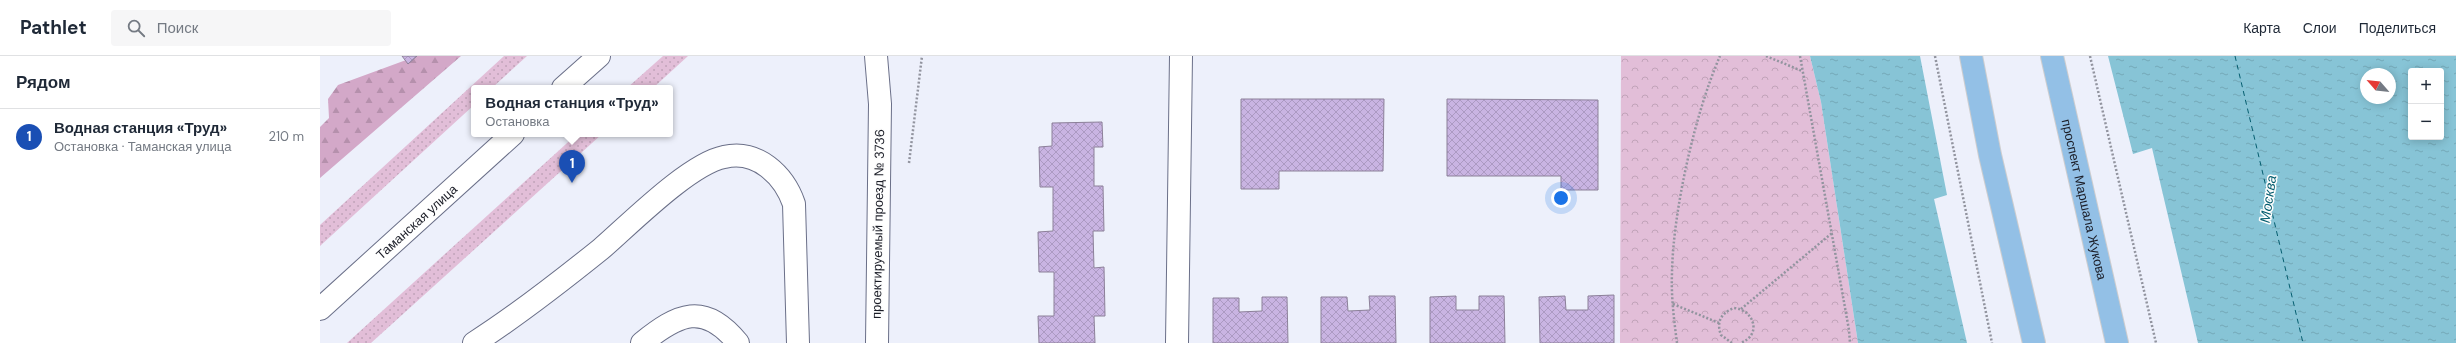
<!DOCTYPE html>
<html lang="ru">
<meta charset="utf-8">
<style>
body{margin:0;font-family:"DM Sans",sans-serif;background:#f6f6f7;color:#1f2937}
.controls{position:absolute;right:12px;top:12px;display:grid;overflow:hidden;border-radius:4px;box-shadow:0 2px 10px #0003}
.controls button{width:36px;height:36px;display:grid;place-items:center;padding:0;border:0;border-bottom:1px solid #e0e1e3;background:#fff;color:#1f2937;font:20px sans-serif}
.compass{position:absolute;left:2040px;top:12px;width:36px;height:36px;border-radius:50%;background:#fff;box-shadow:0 2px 10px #0003;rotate:298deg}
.you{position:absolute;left:1241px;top:142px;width:14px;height:14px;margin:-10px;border:3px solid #fff;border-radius:50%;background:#1a73e8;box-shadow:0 0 0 6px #1a73e833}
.badge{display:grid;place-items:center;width:26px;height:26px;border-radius:50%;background:#b45309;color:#fff;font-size:13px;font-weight:700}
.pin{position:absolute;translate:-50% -33px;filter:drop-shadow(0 1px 2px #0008)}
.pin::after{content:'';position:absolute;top:21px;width:14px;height:12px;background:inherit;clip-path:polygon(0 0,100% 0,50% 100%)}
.popup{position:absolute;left:151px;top:29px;width:202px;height:52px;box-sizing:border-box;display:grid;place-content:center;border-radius:4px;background:#fff;filter:drop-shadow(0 1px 3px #0005);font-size:13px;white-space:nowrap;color:#747a83}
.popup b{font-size:15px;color:#1f2937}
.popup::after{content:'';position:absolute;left:50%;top:100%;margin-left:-8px;border:8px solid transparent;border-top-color:#fff}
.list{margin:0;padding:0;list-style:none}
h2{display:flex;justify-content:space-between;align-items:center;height:52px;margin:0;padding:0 16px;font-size:17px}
h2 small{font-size:13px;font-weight:400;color:#747a83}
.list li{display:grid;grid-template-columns:26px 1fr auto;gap:12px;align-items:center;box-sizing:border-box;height:56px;padding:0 16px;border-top:1px solid #e0e1e3}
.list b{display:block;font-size:15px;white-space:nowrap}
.list p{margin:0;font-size:13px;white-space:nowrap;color:#747a83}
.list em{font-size:13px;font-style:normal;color:#747a83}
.icon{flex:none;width:22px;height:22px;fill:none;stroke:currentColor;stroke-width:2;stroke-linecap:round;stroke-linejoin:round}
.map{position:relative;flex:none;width:2136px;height:287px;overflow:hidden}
header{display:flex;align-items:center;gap:24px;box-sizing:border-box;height:56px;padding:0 20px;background:#fff;border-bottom:1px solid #e0e1e3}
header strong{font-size:19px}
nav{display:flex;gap:22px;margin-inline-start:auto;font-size:14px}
.search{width:280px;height:36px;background:#f6f6f7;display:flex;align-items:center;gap:10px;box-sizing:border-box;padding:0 14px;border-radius:4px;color:#747a83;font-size:15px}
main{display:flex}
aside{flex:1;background:#fff}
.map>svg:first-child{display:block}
.grass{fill:url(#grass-dots)}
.forest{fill:url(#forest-firs)}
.park{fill:url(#park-crowns)}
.water{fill:url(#water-ripples);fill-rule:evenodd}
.pier{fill:#edf0fb}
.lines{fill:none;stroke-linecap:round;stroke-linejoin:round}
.ferry{stroke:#045d6f;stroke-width:1;stroke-dasharray:5 4;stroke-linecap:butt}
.building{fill:url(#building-cross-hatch);stroke:#8c8099}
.minor-casing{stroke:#6a6f88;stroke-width:24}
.major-casing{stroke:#cdcdcf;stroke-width:24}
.path{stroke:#92949f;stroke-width:2.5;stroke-dasharray:2 2;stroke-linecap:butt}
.minor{stroke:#fff;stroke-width:22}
.major{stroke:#93c0e6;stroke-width:22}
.labels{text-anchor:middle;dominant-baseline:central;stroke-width:3;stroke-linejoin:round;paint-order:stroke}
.street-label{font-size:13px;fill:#1b1d27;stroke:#fdfdfd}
.water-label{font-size:14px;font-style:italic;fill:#045d6f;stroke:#fdfdfd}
</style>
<header>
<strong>Pathlet</strong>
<div class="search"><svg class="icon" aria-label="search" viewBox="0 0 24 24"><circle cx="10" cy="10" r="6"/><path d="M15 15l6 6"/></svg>Поиск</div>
<nav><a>Карта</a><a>Слои</a><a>Поделиться</a></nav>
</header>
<main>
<aside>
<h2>Рядом<small></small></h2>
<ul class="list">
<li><span class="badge" style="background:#1a4fb4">1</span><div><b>Водная станция «Труд»</b><p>Остановка · Таманская улица</p></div><em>210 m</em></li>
</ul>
</aside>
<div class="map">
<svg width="2136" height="287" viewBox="0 0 2136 287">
<defs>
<pattern id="grass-dots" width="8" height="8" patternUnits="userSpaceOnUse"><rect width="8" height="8" fill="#e2bed8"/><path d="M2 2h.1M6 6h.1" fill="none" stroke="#c1a3b9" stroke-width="1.8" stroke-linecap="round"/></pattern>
<pattern id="forest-firs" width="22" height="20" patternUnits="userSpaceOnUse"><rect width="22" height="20" fill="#d3a8c8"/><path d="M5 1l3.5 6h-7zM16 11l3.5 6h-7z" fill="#b590ac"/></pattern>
<pattern id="park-crowns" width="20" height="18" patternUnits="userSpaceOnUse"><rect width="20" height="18" fill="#e2bed8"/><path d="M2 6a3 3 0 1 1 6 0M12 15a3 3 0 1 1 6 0" fill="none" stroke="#c1a3b9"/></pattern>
<pattern id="water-ripples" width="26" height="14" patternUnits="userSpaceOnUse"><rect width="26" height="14" fill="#87c4d6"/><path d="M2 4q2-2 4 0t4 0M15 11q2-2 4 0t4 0" fill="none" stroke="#74a8b8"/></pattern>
<pattern id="building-cross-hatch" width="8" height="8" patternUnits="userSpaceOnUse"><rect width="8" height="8" fill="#c9b4e2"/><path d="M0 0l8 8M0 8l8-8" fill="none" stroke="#ac9ac2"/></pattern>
</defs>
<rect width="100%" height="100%" fill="#edf0fb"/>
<!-- grass -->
<g class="grass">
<polygon points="184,0 207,0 172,32 154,32 154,49 0,190 0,169"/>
<polygon points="343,0 368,0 333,32 307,32"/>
<polygon points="257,78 282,78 51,287 27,287"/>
</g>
<!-- forest -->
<polygon class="forest" points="97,0 141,0 0,122 0,71 9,62 8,43 18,29"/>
<!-- park -->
<polygon class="park" points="1301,0 1490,0 1501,46 1538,287 1300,287"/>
<!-- water -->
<path class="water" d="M1490 0H2136V287H1538L1501 46ZM2091 15H2121V81H2091ZM2046 18H2070V42H2046Z"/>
<!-- pier -->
<polygon class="pier" points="1600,0 1788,0 1813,98 1832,92 1878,287 1647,287 1614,143 1627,139"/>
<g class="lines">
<!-- ferry -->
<polyline class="ferry" points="1915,0 1983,287"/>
</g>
<!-- building -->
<g class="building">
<polygon points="82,0 97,0 88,8"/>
<polygon points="921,43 1064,43 1063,115 959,115 959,133 921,133"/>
<polygon points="1127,43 1278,44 1278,134 1241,134 1241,120 1127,120"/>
<polygon points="782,66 783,91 774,91 774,130 783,130 784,175 773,175 774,212 784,211 785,260 774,260 775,287 719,287 718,260 734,260 734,216 719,216 718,176 733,175 733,131 720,131 719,91 732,90 732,67"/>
<polygon points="1294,239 1294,287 1220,287 1219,241 1245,240 1246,254 1268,254 1268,240"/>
<polygon points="1049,240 1075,240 1076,287 1001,287 1001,241 1027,241 1028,255 1050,254"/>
<polygon points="1136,240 1136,254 1159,254 1159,240 1184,240 1185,287 1110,287 1110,241"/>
<polygon points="942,241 967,241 968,287 893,287 893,242 919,242 919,256 942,255"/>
</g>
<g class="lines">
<!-- minor casing -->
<g class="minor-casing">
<g id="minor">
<polyline points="556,0 560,48 557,287"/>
<polyline points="243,32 279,0"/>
<path id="s1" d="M0 253 193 78"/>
<path d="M154 287C198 259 240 226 281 193 310 168 369 108 404 101 437 93 464 119 474 148L478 287"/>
<path d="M322 287C358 258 384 245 418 287"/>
<polyline points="857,287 861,0"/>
</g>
</g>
<!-- major casing -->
<g class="major-casing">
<g id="major">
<polyline points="1651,0 1670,99 1714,287"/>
<path id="s2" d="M1732 0 1797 287"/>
</g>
</g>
<!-- path -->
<g class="path">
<polyline points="1446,0 1482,15"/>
<polyline points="1480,0 1529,274 1530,287"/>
<polyline points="1615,0 1672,287"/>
<polyline points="1770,0 1836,287"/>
<polyline points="589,107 602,0"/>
<polyline points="1353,248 1399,267"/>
<polyline points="1421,253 1512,177"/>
<path d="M1357 287C1354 264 1351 240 1352 217 1353 155 1375 57 1400 0"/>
<path d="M1412 287 1401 279C1396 266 1401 257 1414 252 1435 254 1442 280 1420 287"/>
</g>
<!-- minor -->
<use href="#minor" class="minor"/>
<!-- major -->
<use href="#major" class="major"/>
</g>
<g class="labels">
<!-- street labels -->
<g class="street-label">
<text stroke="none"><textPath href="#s2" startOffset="147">проспект Маршала Жукова</textPath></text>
<text stroke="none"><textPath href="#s1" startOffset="130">Таманская улица</textPath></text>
<text transform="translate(558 168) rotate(-89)">проектируемый проезд № 3736</text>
</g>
<!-- water labels -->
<g class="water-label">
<text transform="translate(1948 143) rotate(-82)">Москва</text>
</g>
</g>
</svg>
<div class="controls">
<button>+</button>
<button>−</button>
</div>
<svg class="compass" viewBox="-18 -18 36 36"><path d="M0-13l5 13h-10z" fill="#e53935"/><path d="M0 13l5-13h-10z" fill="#747a83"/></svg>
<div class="you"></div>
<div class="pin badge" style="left:252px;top:127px;background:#1a4fb4">1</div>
<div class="popup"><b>Водная станция «Труд»</b>Остановка</div>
</div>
</main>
